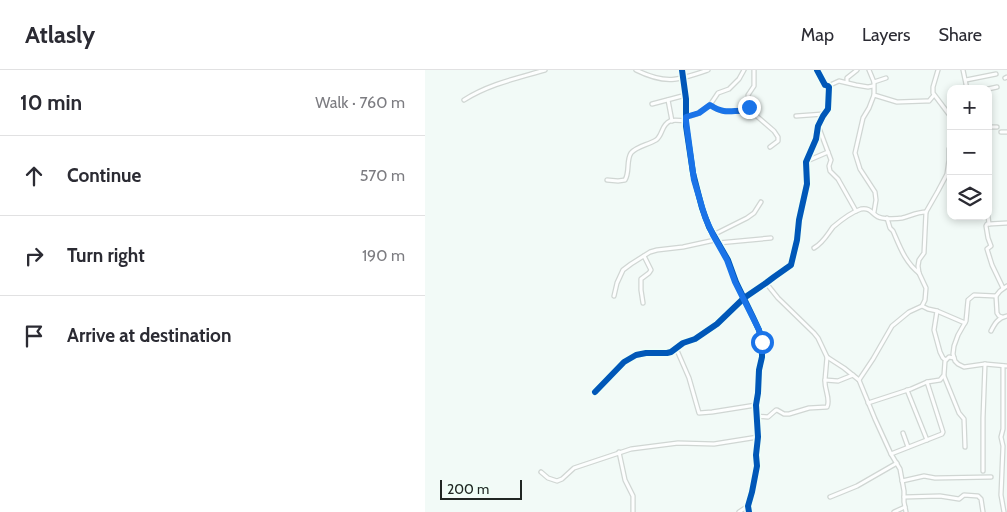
<!DOCTYPE html>
<meta charset="utf-8">
<style>
body{margin:0;font-family:Cabin,sans-serif;background:#f7f7f7;color:#2b2b33}
.controls{position:absolute;right:15px;top:15px;display:grid;overflow:hidden;border-radius:10px;box-shadow:0 2px 8px #0003}
.controls button{width:45px;height:45px;display:grid;place-items:center;padding:0;border:0;border-bottom:1px solid #e1e1e2;background:#fff;color:#2b2b33;font:25px sans-serif}
.scale{position:absolute;left:15px;bottom:12px;width:82px;box-sizing:border-box;padding-left:5px;border:2px solid #202623;border-top:0;font-size:14px;line-height:18px;white-space:nowrap;color:#202623;-webkit-text-stroke:4px #effef7;paint-order:stroke}
.stop{position:absolute;width:15px;height:15px;margin:-11px;border:4px solid #1a73e8;border-radius:50%;background:#fff}
.stop.end{background:#1a73e8;border-color:#fff;box-shadow:0 1px 5px #0008}
.list{margin:0;padding:0;list-style:none}
h2{display:flex;justify-content:space-between;align-items:center;height:65px;margin:0;padding:0 20px;font-size:21px}
h2 small{font-size:16px;font-weight:400;color:#7c7c81}
.list li{display:grid;grid-template-columns:32px 1fr auto;gap:15px;align-items:center;box-sizing:border-box;height:80px;padding:0 20px;border-top:1px solid #e1e1e2}
.list b{display:block;font-size:19px;white-space:nowrap}
.list em{font-size:16px;font-style:normal;color:#7c7c81}
.icon{flex:none;width:28px;height:28px;fill:none;stroke:currentColor;stroke-width:2;stroke-linecap:round;stroke-linejoin:round}
.map{position:relative;flex:none;width:582px;height:442px;overflow:hidden}
header{display:flex;align-items:center;gap:30px;box-sizing:border-box;height:70px;padding:0 25px;background:#fff;border-bottom:1px solid #e1e1e2}
header strong{font-size:24px}
nav{display:flex;gap:28px;margin-inline-start:auto;font-size:18px}
main{display:flex}
aside{flex:1;background:#fff}
.map>svg:first-child{display:block}
.lines{fill:none;stroke-linecap:round;stroke-linejoin:round}
.minor-casing{stroke:#d0d6d3;stroke-width:5.5}
.minor{stroke:#fdfefe;stroke-width:3}
.cycleway-casing{stroke:#effef7;stroke-width:9}
.cycleway{stroke:#0057b8;stroke-width:6}
.route{stroke:#1a73e8;stroke-width:6}
</style>
<header>
<strong>Atlasly</strong>
<nav><a>Map</a><a>Layers</a><a>Share</a></nav>
</header>
<main>
<aside>
<h2>10 min<small>Walk · 760 m</small></h2>
<ul class="list">
<li><svg class="icon" aria-label="ahead" viewBox="0 0 24 24"><path d="M12 20V5M6 11l6-6 6 6"/></svg><div><b>Continue</b></div><em>570 m</em></li>
<li><svg class="icon" aria-label="right" viewBox="0 0 24 24"><path d="M7 20v-9h11M14 6l5 5-5 5"/></svg><div><b>Turn right</b></div><em>190 m</em></li>
<li><svg class="icon" aria-label="arrive" viewBox="0 0 24 24"><path d="M6 21V4h12l-3 4 3 4H6"/></svg><div><b>Arrive at destination</b></div></li>
</ul>
</aside>
<div class="map">
<svg width="582" height="442" viewBox="0 0 582 442">
<rect width="100%" height="100%" fill="#f2faf7"/>
<g class="lines">
<!-- minor casing -->
<g class="minor-casing">
<g id="minor">
<path d="M211 0C241 15 254 10 283 0"/>
<polyline points="257,0 261,29 261,56 268,103 277,138 284,157 303,190 311,212 328,247 334,260 337,272 337,287 334,300 333,323 331,335 333,367 331,385 332,396 327,422 323,436 324,442"/>
<polyline points="444,0 449,12 461,8"/>
<polyline points="513,0 508,17 508,23 526,47"/>
<polyline points="538,0 542,19"/>
<polyline points="580,8 582,7"/>
<polyline points="541,10 571,4"/>
<polyline points="422,12 422,8 432,0"/>
<polyline points="449,12 449,25 472,32 501,31 504,31 509,25"/>
<polyline points="403,16 414,11 431,15 443,17 448,16"/>
<polyline points="563,19 572,17"/>
<path d="M39 30C64 14 93 8 120 0"/>
<polyline points="243,30 247,51"/>
<polyline points="227,34 261,25"/>
<path d="M285 35C289 37 292 40 297 41 306 43 317 39 327 42L349 61 353 67V71L345 77"/>
<polyline points="325,41 323,25 329,16 329,0"/>
<polyline points="371,46 399,44"/>
<polyline points="261,47 272,44 285,35 293,23 304,19 314,9 319,0"/>
<polyline points="526,56 525,68 526,75"/>
<polyline points="563,57 572,57"/>
<polyline points="394,58 406,90 404,96 405,101 413,109 431,141"/>
<polyline points="576,62 582,62"/>
<polyline points="382,91 403,82"/>
<path d="M182 110 193 111 200 110C205 102 201 91 206 83 212 76 223 75 231 70 238 65 236 55 245 51 250 49 256 51 261 51"/>
<polyline points="449,142 451,130 450,122 435,99 430,83 438,48 444,38 449,25"/>
<polyline points="563,146 564,154 562,154 561,156 563,168 566,176 562,179 567,195 578,218"/>
<path d="M462 148 465 158 468 161C475 177 480 192 494 203"/>
<polyline points="564,154 582,153"/>
<polyline points="288,165 322,148 329,143 336,132"/>
<polyline points="293,173 346,168"/>
<path d="M389 178C398 173 402 165 408 157 415 151 427 142 436 139 448 137 447 147 457 148 461 149 472 149 477 148 485 146 492 142 501 142"/>
<polyline points="341,213 353,228 389,263 393,268 402,287 419,298 434,310 450,349 466,384 475,399 479,421 479,432 481,442"/>
<polyline points="582,216 575,221 571,226 549,225 543,230 541,251 533,265 529,276 528,284 530,291 533,294 539,297 560,294 582,296"/>
<polyline points="189,226 192,213 198,200 206,194 225,182 232,180 258,177 290,170"/>
<polyline points="571,226 572,243 574,246 577,247"/>
<polyline points="218,233 216,220 216,209 224,203 226,200 219,186"/>
<polyline points="497,236 503,239 512,241 540,253"/>
<polyline points="512,241 509,260 515,282 518,288 521,290"/>
<path d="M566 261C570 253 573 248 582 246"/>
<polyline points="251,278 264,308 274,343 287,342 331,335"/>
<polyline points="578,296 578,359 576,367 578,376 576,425 579,442"/>
<polyline points="519,306 534,343 539,349 540,377"/>
<polyline points="400,310 402,287"/>
<polyline points="434,310 448,289 467,256 484,242 497,236 500,230 501,218 494,203 493,196 494,190 499,183 501,142 513,121 522,104 524,90 524,79 526,75"/>
<polyline points="482,320 502,370"/>
<polyline points="170,322 199,292 211,285 221,283 242,283 246,282 258,273 270,269 292,254 319,228 341,213 349,207 366,195 372,170 374,150 382,114 381,92 391,69 393,56 398,46 403,39 404,17 403,16 400,15 392,0"/>
<polyline points="443,333 486,319 502,312 515,310 519,305 520,291 524,287 529,288"/>
<path d="M331 346 343 347 351 340H352L359 344H364L384 338 402 337C406 329 399 319 400 310L413 311 428 305"/>
<polyline points="478,363 483,377"/>
<polyline points="194,382 200,410 208,426 208,442"/>
<polyline points="466,384 517,364 518,362 502,312"/>
<polyline points="558,401 558,348 560,294"/>
<polyline points="116,402 123,408 132,411 137,409 149,398 206,379 253,373 289,374 333,367"/>
<polyline points="477,411 499,406 510,408 566,407"/>
<polyline points="405,427 432,416 472,393"/>
<polyline points="479,427 515,426 534,429 539,425 553,426 556,429 558,442"/>
<polyline points="314,442 323,436"/>
<polyline points="469,442 480,437"/>
</g>
</g>
<!-- minor -->
<use href="#minor" class="minor"/>
<!-- cycleway casing -->
<g class="cycleway-casing">
<g id="cycleway">
<polyline points="257,0 261,29 261,56 268,103 277,138 284,157 303,190 311,212 328,247 334,260 337,272 337,287 334,300 333,323 331,335 333,367 331,385 332,396 327,422 323,436 324,442"/>
<polyline points="170,322 199,292 211,285 221,283 242,283 246,282 258,273 270,269 292,254 319,228 341,213 349,207 366,195 372,170 374,150 382,114 381,92 391,69 393,56 398,46 403,39 404,17 403,16 400,15 392,0"/>
</g>
</g>
<!-- cycleway -->
<use href="#cycleway" class="cycleway"/>
</g>
<g class="lines">
<!-- route -->
<path class="route" d="M324 37 325 41C307 39 302 46 285 35L274 43 261 47V51L269 110 280 147 288 165 302 190 310 212 334 260 337 272"/>
</g>
</svg>
<div class="controls">
<button>+</button>
<button>−</button>
<button><svg class="icon" aria-label="layers" viewBox="0 0 24 24"><path d="M12 4l9 5-9 5-9-5zM3 14l9 5 9-5"/></svg></button>
</div>
<div class="scale">200 m</div>
<div class="stop" style="left:337px;top:272px"></div>
<div class="stop end" style="left:324px;top:37px"></div>
</div>
</main>
